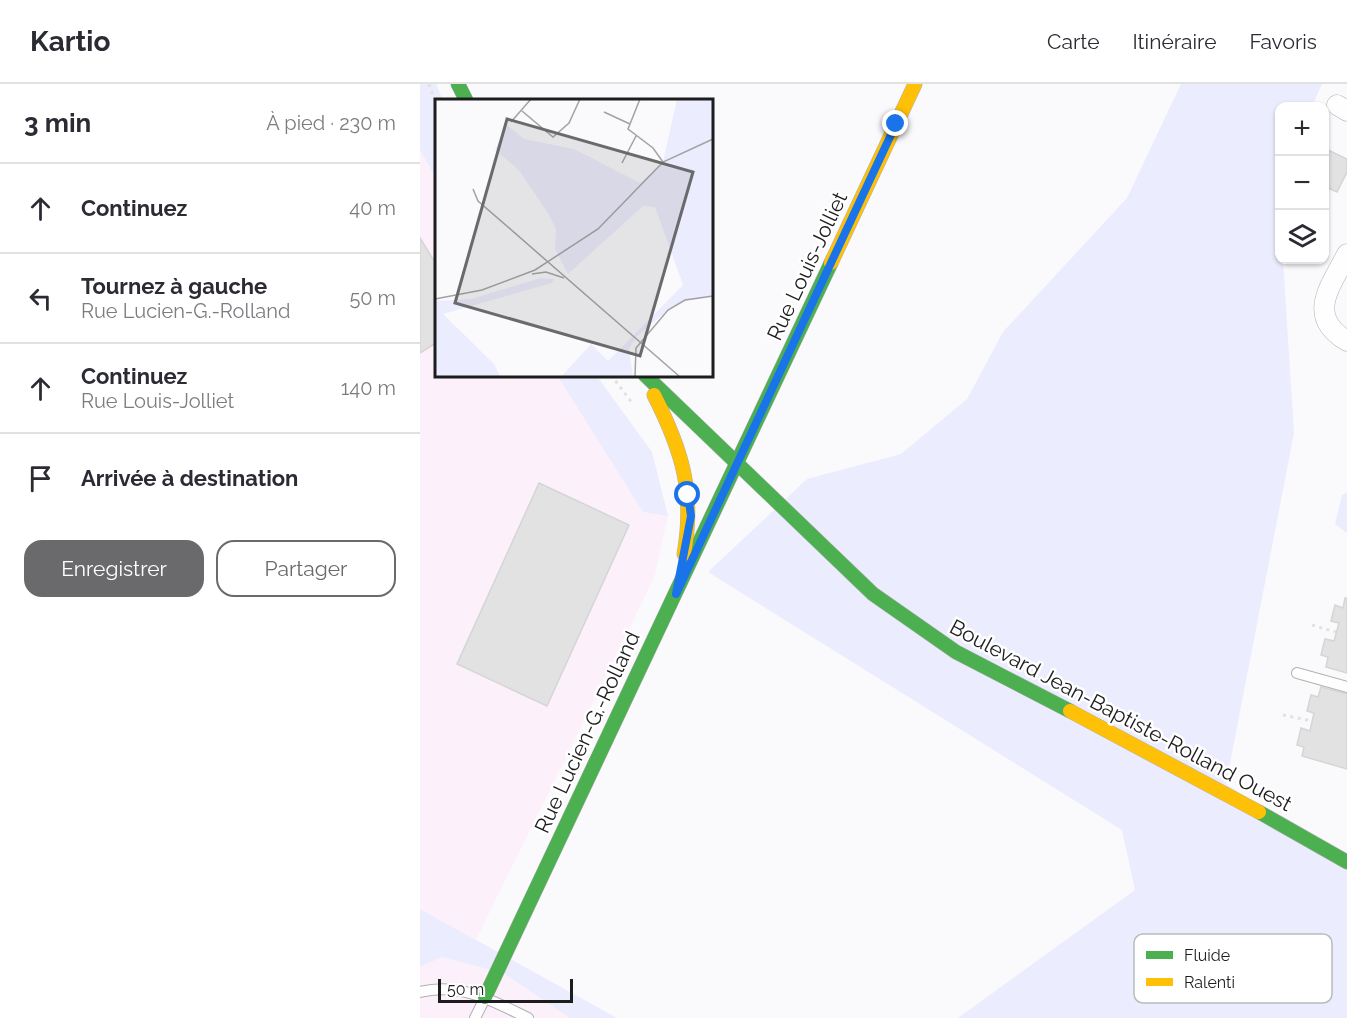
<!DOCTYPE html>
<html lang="fr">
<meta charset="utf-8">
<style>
body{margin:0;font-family:Raleway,sans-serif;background:#f2f2f3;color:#2b2b33}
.controls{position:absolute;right:18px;top:18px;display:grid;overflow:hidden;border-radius:12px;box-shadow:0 2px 4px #0004}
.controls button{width:54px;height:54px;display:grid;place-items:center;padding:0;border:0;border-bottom:2px solid #e1e1e2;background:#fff;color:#2b2b33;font:30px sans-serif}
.scale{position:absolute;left:18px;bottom:15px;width:135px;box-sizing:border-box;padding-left:6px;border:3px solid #1d1d1e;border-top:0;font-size:16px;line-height:21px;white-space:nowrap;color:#1d1d1e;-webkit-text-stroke:4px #fff;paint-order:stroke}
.stop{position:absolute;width:18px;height:18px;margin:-14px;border:4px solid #1a73e8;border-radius:50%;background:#fff}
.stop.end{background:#1a73e8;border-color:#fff;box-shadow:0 2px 6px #0008}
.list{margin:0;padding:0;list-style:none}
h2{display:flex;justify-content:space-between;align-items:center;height:78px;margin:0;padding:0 24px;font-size:26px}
h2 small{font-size:20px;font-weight:400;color:#7c7c81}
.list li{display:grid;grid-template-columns:39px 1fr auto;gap:18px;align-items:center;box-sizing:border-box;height:90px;padding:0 24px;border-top:2px solid #e1e1e2}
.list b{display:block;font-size:22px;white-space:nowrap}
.list p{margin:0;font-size:20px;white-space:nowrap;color:#7c7c81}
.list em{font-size:20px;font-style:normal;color:#7c7c81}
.actions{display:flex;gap:12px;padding:18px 24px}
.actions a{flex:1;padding:14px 0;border:2px solid #6a6a6c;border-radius:18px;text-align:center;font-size:21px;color:#6a6a6c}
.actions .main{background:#6a6a6c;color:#fff}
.icon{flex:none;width:33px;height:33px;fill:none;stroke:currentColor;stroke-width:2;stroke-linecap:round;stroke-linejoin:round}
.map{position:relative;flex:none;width:927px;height:934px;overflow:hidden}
header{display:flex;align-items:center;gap:36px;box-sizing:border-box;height:84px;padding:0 30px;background:#fff;border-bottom:2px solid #e1e1e2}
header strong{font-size:28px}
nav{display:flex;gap:33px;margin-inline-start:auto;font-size:21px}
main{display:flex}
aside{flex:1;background:#fff}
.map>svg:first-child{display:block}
.industrial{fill:#fcf1fa}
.green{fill:#ebecfd}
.building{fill:#e3e2e3;stroke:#d5d5d6;stroke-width:1.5}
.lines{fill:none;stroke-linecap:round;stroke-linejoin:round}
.lane-casing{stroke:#b1b1b2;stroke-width:12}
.street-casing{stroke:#b1b1b2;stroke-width:21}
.fast-casing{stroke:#b1b1b2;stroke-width:15}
.slow-casing{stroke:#b1b1b2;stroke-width:15}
.path{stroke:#e1e1e2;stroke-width:3;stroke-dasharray:3 4.5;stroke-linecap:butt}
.lane{stroke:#fefeff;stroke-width:10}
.street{stroke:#fefeff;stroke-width:20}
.fast{stroke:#4caf50;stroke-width:14}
.slow{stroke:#ffc107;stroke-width:14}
.route{stroke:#1a73e8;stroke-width:8}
.labels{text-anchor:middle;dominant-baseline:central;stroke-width:5;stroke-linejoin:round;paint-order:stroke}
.street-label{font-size:21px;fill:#1d1d1e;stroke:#fff}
.inset-road{fill:none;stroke:#a2a2a3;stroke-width:1.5}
.view{fill:#6a6a6c;fill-opacity:0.15;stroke:#6a6a6c;stroke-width:3}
.inset-edge{fill:none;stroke:#1d1d1e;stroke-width:3}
.key{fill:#fff;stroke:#bbbbbc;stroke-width:1.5}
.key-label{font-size:16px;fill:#1d1d1e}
</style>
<header>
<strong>Kartio</strong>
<nav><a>Carte</a><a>Itinéraire</a><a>Favoris</a></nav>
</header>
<main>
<aside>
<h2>3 min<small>À pied · 230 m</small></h2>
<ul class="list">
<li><svg class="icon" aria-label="ahead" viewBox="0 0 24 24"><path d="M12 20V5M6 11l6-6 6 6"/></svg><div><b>Continuez</b></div><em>40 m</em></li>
<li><svg class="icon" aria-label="left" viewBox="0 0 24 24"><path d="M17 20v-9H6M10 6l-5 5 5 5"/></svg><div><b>Tournez à gauche</b><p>Rue Lucien-G.-Rolland</p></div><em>50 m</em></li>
<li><svg class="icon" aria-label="ahead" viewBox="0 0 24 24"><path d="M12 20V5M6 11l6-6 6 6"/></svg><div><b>Continuez</b><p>Rue Louis-Jolliet</p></div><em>140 m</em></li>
<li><svg class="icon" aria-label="arrive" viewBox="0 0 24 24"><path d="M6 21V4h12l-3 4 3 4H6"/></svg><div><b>Arrivée à destination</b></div></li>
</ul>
<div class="actions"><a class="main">Enregistrer</a><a>Partager</a></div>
</aside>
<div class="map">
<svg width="927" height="934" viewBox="0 0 927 934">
<rect width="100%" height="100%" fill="#fafafc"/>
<!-- industrial -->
<g class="industrial">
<polygon points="0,66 16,94 16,291 137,291 223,428 248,432 234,494 56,856 0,825"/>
<polygon points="22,873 83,889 150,934 0,934 0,883"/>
</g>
<!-- green -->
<g class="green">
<polygon points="0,0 16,0 23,16 16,16 16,94 0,66"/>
<polygon points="761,0 902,0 892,22 860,22 860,176 863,176 874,349 806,700 927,778 927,934 538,934 715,806 702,746 288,488 387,395 481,370 547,315 583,248 707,114"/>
<polygon points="137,291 176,291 232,368 248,432 223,428"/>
<polygon points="927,408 927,449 915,440 922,411"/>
<polygon points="0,825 197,934 150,934 83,889 22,873 0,883"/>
</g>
<!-- building -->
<g class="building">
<polygon points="904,64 927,75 927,88 917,108 904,102"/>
<polygon points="0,154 16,180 16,259 0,269"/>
<polygon points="119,399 209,441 127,622 37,580"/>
<polygon points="925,514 927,514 927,589 906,583 908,573 901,571 905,555 914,557 919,539 911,537 915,521 923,524"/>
<polygon points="901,603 927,610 927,685 882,672 884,663 877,661 881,644 890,647 894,629 887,627 891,611 898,613"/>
</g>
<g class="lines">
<!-- lane casing -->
<g class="lane-casing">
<g id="lane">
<polyline points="877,589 927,603"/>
<path d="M0 908C40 898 73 917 108 934"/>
<polyline points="55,934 65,914"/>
</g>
</g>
<!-- street casing -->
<g class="street-casing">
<g id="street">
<polyline points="917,21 927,27"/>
<path d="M927 170C911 202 885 232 927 257"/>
</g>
</g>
<!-- fast casing -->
<g class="fast-casing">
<g id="fast">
<polyline points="38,0 46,16"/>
<polyline points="225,291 453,510 536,568 650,627"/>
<polyline points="839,728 927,778"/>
<polyline points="65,913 411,179"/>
</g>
</g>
<!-- slow casing -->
<g class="slow-casing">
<g id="slow">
<polyline points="411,179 495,0"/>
<path d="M234 311C262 366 275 408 264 470"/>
<polyline points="650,627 839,728"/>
</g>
</g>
<!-- path -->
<g class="path">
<polyline points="9,0 16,20"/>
<polyline points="191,291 212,319"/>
<polyline points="892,541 916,548"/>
<polyline points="863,631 892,637"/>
</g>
<!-- lane -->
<use href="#lane" class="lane"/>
<!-- street -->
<use href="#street" class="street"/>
<!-- fast -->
<use href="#fast" class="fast"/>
<!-- slow -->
<use href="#slow" class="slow"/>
</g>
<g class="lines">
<!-- route -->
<polyline class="route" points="268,411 271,432 256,510 476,40"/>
</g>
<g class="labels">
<!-- street labels -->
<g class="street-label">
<text transform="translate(387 182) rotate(-65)">Rue Louis-Jolliet</text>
<text transform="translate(701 631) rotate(28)">Boulevard Jean-Baptiste-Rolland Ouest</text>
<text transform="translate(167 648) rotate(-65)">Rue Lucien-G.-Rolland</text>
</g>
</g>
<!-- overview -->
<g transform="translate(15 15)">
<rect width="278" height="278" fill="#fafafc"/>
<path d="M242 0H277V198L250 202 233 211 201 238 194 250 198 277H127L156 245 173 262 248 186 220 108 208 107 133 175 120 150 121 130 113 114 83 70 60 51 71 25 89 40 139 50 205 84 228 63ZM106 179 119 180 117 184 8 215 59 265 65 277H0V202L36 200Z" fill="#ebecfd"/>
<path class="inset-road" d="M205 0 193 30 218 49 228 63M87 12 118 38 134 24 145 0M169 13 195 25M76 23 96 0M187 64 201 37M38 90 43 102 244 277M97 175 111 173 129 179M0 200 47 191 100 171 163 130 228 63 278 40M200 277 201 249 233 211 250 201 278 197"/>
<path class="view" d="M72 20 258 73 205 257 20 204Z"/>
<rect width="278" height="278" class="inset-edge"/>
</g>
<!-- legend -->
<rect x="714" y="850" width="198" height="69" rx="9" class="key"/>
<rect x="726" y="867" width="27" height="8" fill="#4caf50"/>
<rect x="726" y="894" width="27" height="8" fill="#ffc107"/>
<g class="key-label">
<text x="764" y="877">Fluide</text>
<text x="764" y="904">Ralenti</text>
</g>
</svg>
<div class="controls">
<button>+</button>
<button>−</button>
<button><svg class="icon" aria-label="layers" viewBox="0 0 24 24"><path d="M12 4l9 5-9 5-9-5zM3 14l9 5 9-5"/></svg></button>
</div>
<div class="scale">50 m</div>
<div class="stop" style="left:268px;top:411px"></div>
<div class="stop end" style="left:476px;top:40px"></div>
</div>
</main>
